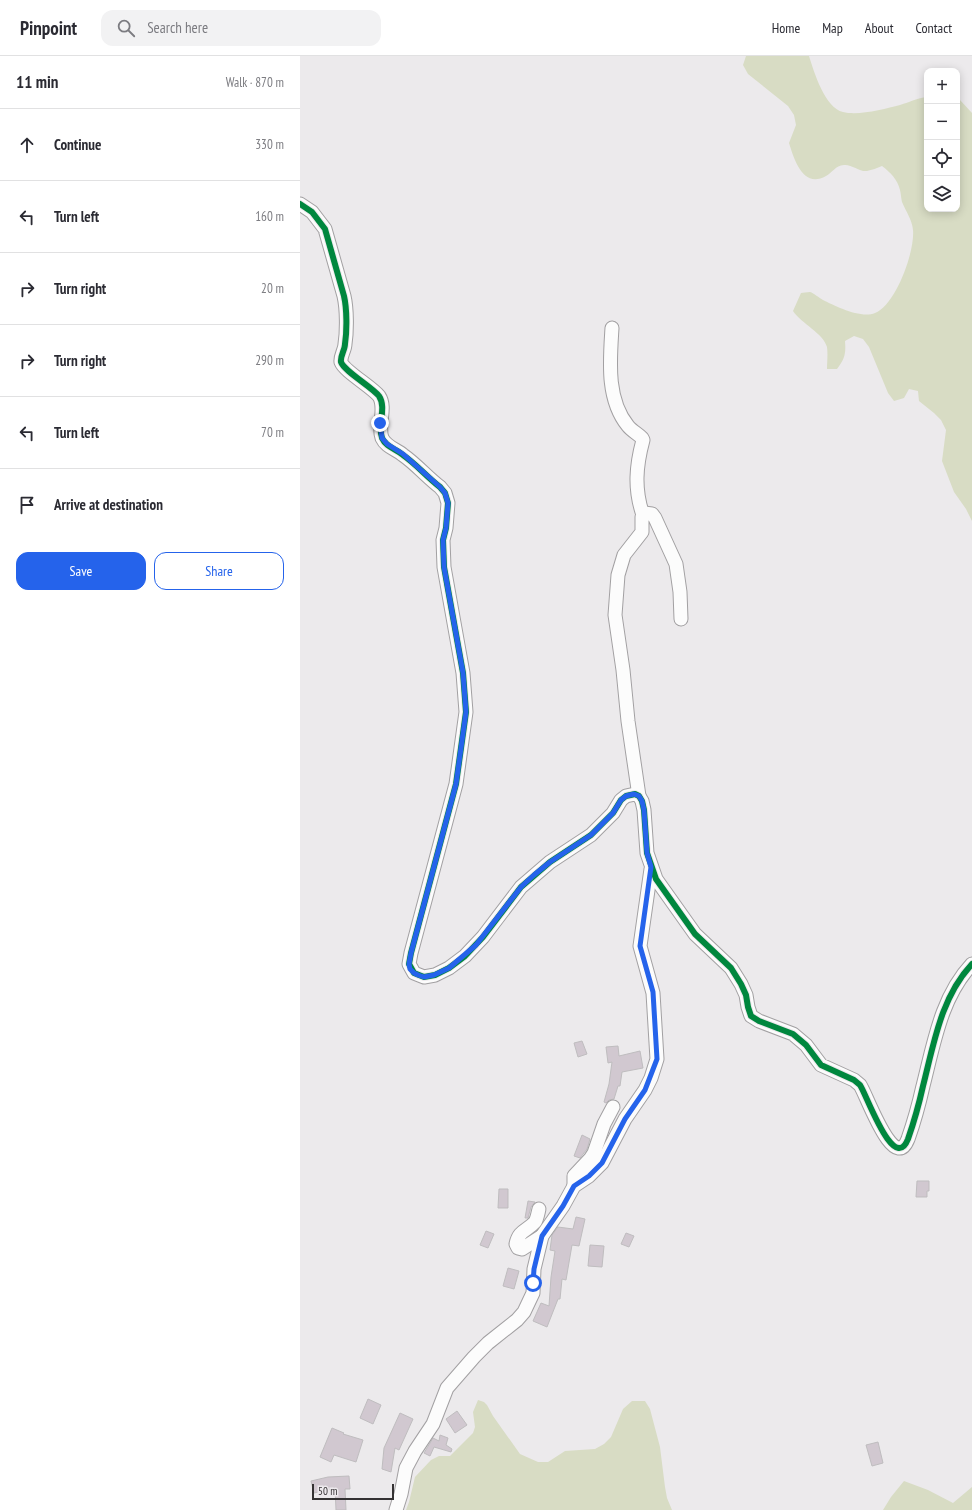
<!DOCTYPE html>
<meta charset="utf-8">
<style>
body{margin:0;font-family:"PT Sans Narrow",sans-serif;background:#f2f2f3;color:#2b2b33}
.controls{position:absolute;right:12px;top:12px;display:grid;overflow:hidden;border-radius:8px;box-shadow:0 2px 10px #0003}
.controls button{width:36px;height:36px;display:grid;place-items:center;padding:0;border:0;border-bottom:1px solid #e1e1e2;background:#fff;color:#2b2b33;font:20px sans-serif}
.scale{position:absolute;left:12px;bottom:10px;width:82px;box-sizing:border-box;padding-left:4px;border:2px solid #343233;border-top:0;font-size:11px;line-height:14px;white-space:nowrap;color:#343233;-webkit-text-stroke:3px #ede9ed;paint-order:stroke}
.stop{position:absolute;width:12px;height:12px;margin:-9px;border:3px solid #2563eb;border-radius:50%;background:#fff}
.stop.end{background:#2563eb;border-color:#fff;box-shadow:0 1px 4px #0008}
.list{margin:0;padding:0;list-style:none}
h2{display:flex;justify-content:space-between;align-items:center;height:52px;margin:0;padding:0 16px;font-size:17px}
h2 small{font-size:13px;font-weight:400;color:#7c7c81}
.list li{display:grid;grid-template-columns:26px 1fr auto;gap:12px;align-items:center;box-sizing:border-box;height:72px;padding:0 16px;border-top:1px solid #e1e1e2}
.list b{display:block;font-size:15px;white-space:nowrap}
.list em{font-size:13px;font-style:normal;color:#7c7c81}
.actions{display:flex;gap:8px;padding:12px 16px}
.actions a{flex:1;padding:9px 0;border:1px solid #2563eb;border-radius:12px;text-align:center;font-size:14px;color:#2563eb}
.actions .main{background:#2563eb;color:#fff}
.icon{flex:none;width:22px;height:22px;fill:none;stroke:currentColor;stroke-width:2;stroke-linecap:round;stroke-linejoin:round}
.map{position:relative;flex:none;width:672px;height:1454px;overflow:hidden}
header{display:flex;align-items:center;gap:24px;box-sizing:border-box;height:56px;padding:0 20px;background:#fff;border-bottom:1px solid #e1e1e2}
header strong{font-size:19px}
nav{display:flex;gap:22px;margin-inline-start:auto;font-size:14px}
.search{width:280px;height:36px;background:#f2f2f3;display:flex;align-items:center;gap:10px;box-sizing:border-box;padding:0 14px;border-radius:12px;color:#7c7c81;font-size:15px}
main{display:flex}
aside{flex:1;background:#fff}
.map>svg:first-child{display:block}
.green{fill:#d8dcc4}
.building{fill:#d1c8d0;stroke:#bfbdbf}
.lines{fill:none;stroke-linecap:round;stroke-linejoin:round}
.minor-casing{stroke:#a2a0a2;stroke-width:15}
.minor{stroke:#fcfcfc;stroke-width:13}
.cycleway-casing{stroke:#ede9ed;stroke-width:8}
.cycleway{stroke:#00873e;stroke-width:6}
.route{stroke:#2563eb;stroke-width:5}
</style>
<header>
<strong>Pinpoint</strong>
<div class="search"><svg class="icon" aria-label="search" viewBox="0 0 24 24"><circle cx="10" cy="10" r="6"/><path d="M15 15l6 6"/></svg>Search here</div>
<nav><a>Home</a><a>Map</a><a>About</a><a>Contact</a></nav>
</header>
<main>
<aside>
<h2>11 min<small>Walk · 870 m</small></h2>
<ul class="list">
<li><svg class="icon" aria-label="ahead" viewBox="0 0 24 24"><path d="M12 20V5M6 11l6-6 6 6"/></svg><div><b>Continue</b></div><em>330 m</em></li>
<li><svg class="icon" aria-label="left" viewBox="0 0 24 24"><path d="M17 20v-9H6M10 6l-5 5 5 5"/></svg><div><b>Turn left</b></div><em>160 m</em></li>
<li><svg class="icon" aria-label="right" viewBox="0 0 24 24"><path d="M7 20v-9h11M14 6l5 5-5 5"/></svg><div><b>Turn right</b></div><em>20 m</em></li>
<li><svg class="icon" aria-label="right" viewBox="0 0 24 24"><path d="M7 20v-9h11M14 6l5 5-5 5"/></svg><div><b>Turn right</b></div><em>290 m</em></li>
<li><svg class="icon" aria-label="left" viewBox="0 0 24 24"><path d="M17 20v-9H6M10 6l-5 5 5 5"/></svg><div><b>Turn left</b></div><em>70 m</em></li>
<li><svg class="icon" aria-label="arrive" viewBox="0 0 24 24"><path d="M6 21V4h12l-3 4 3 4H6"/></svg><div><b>Arrive at destination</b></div></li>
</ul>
<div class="actions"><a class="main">Save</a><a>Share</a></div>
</aside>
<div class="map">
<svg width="672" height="1454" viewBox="0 0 672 1454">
<rect width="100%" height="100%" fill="#eceaec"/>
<!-- green -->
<g class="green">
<path d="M446 0H509C514 16 525 52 543 56 558 60 585 53 600 49 610 46 617 42 627 41V153H657V44H660L672 57V465L666 453 654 436 642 405 646 374 641 364 634 357 619 345 618 335 609 333 604 342 594 345 588 337 569 291 563 283 554 280 545 285C546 297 545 303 537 313H527C527 307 528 298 527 291 523 277 502 268 493 255L501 237C503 237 507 236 510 236 514 237 519 242 523 244 535 250 561 263 575 257 596 249 615 195 613 174 612 163 606 156 602 146 601 142 601 138 600 134 597 123 591 117 582 110 577 112 572 114 567 115 560 116 551 108 544 109 535 110 533 116 526 120 503 133 494 103 489 87L496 69 494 59 488 50 448 18 443 9Z"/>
<polygon points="178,1344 184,1346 187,1349 193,1360 220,1398 238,1406 248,1406 265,1395 295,1393 304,1388 311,1381 323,1353 332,1345 345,1345 350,1353 360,1391 365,1431 367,1442 372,1454 106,1454 109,1446 115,1421 131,1404 139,1400 150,1400 173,1377 175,1371 173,1356"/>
<polygon points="604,1425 628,1434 653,1447 672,1431 672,1454 583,1454 591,1441"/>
</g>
<!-- building -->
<g class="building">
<polygon points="282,985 287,998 278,1001 274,987"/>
<polygon points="318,990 319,1000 340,995 343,1012 322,1016 320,1030 318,1030 314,1043 309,1044 306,1047 304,1046 309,1028 312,1006 308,1007 306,991"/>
<polygon points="282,1079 290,1083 287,1093 280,1102 274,1100"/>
<polygon points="617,1125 629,1125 629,1135 627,1135 627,1141 616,1141"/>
<polygon points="199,1133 208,1133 208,1152 198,1152"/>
<polygon points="228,1145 235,1146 231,1151 228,1162 225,1162"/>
<polygon points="276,1161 285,1163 279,1190 272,1189 266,1224 262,1223 260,1243 258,1243 247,1271 233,1265 241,1247 249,1250 251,1221 255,1195 250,1194 252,1179 258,1171 273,1173"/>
<polygon points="186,1175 194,1178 188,1192 180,1189"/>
<polygon points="326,1177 334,1180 329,1191 321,1188"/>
<polygon points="290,1189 304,1190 302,1211 288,1210"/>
<polygon points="208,1212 219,1215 214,1233 203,1230"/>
<polygon points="68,1343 81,1349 73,1368 60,1362"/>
<polygon points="157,1355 167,1369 155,1377 146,1363"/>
<polygon points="100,1357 113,1363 99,1394 95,1392 91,1416 82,1413 84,1392"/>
<polygon points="32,1372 44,1377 43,1378 63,1384 56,1406 34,1399 31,1406 20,1401"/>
<polygon points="140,1379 148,1382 146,1389 152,1393 151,1396 134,1391 130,1400 124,1397 133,1382 139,1385"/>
<polygon points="578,1386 583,1407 572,1410 566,1389"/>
<polygon points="49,1420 50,1433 45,1433 46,1454 36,1454 35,1432 14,1437 11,1425 28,1421"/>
</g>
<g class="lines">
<!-- minor casing -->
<g class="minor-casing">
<g id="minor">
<path d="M0 148 12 156 25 173 44 240C47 253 47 275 45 288 45 294 40 300 41 306 44 315 72 331 79 340 87 352 77 369 82 382 86 391 96 393 103 399 116 408 127 421 140 431L145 437 148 447 146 472 143 484 144 511 163 617 166 656 156 728 111 897 109 908 114 917 124 921 135 919 149 912 165 900 183 881 221 831 250 806 291 779 313 757 321 744 326 740 335 738 339 740 342 745 344 754 347 797 356 823 395 878 431 912 441 928 446 939 448 951 451 960 459 965 493 978 506 989 521 1009 554 1024 560 1029C566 1037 594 1119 608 1083 614 1066 619 1048 623 1030 634 987 641 941 672 908"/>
<path d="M312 272C310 304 306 343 328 370 332 375 338 378 342 382L343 384C336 410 334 433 343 459"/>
<polyline points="339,740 328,665 323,614 315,559 318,519 324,499 342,476 342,461 344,457 352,458 355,462 376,508 380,536 381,563"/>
<polyline points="274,1130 274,1120 290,1103 294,1097 304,1068 313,1051"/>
<path d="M239 1153C238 1157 237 1163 235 1166 227 1175 219 1174 216 1188L218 1192 222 1193 242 1180"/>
<polyline points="96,1454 101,1438 106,1412 115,1395 133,1368 147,1332 174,1301 188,1287 217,1264 224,1256 233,1237 234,1213 242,1180 263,1150 274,1130 289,1120 302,1107 325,1063 345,1034 351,1022 357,1003 353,937 340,890 351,813"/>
</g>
</g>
<!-- minor -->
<use href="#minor" class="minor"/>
<!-- cycleway casing -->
<g class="cycleway-casing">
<path id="cycleway" d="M0 148 12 156 25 173 44 240C47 253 47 275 45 288 45 294 40 300 41 306 44 315 72 331 79 340 87 352 77 369 82 382 86 391 96 393 103 399 116 408 127 421 140 431L145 437 148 447 146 472 143 484 144 511 163 617 166 656 156 728 111 897 109 908 114 917 124 921 135 919 149 912 165 900 183 881 221 831 250 806 291 779 313 757 321 744 326 740 335 738 339 740 342 745 344 754 347 797 356 823 395 878 431 912 441 928 446 939 448 951 451 960 459 965 493 978 506 989 521 1009 554 1024 560 1029C566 1037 594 1119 608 1083 614 1066 619 1048 623 1030 634 987 641 941 672 908"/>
</g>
<!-- cycleway -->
<use href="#cycleway" class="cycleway"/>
</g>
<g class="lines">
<!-- route -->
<polyline class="route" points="80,367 82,382 87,388 103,398 140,431 145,437 148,447 146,472 143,484 144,511 163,617 166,656 156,728 111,897 109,908 110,913 114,917 118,919 124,921 134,919 149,912 176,889 221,831 234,819 250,806 291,779 313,757 321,744 326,740 334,738 339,740 342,745 344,754 347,797 351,811 340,890 353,936 357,1003 345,1034 325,1063 302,1107 289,1120 274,1130 263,1150 242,1180 234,1213 233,1227"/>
</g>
</svg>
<div class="controls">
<button>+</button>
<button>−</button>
<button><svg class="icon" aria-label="locate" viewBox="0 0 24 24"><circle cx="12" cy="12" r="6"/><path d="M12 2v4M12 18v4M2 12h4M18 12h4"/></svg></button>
<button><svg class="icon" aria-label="layers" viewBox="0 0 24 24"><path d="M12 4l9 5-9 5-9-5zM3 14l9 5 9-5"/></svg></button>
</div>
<div class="scale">50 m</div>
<div class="stop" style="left:233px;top:1227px"></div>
<div class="stop end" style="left:80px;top:367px"></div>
</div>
</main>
